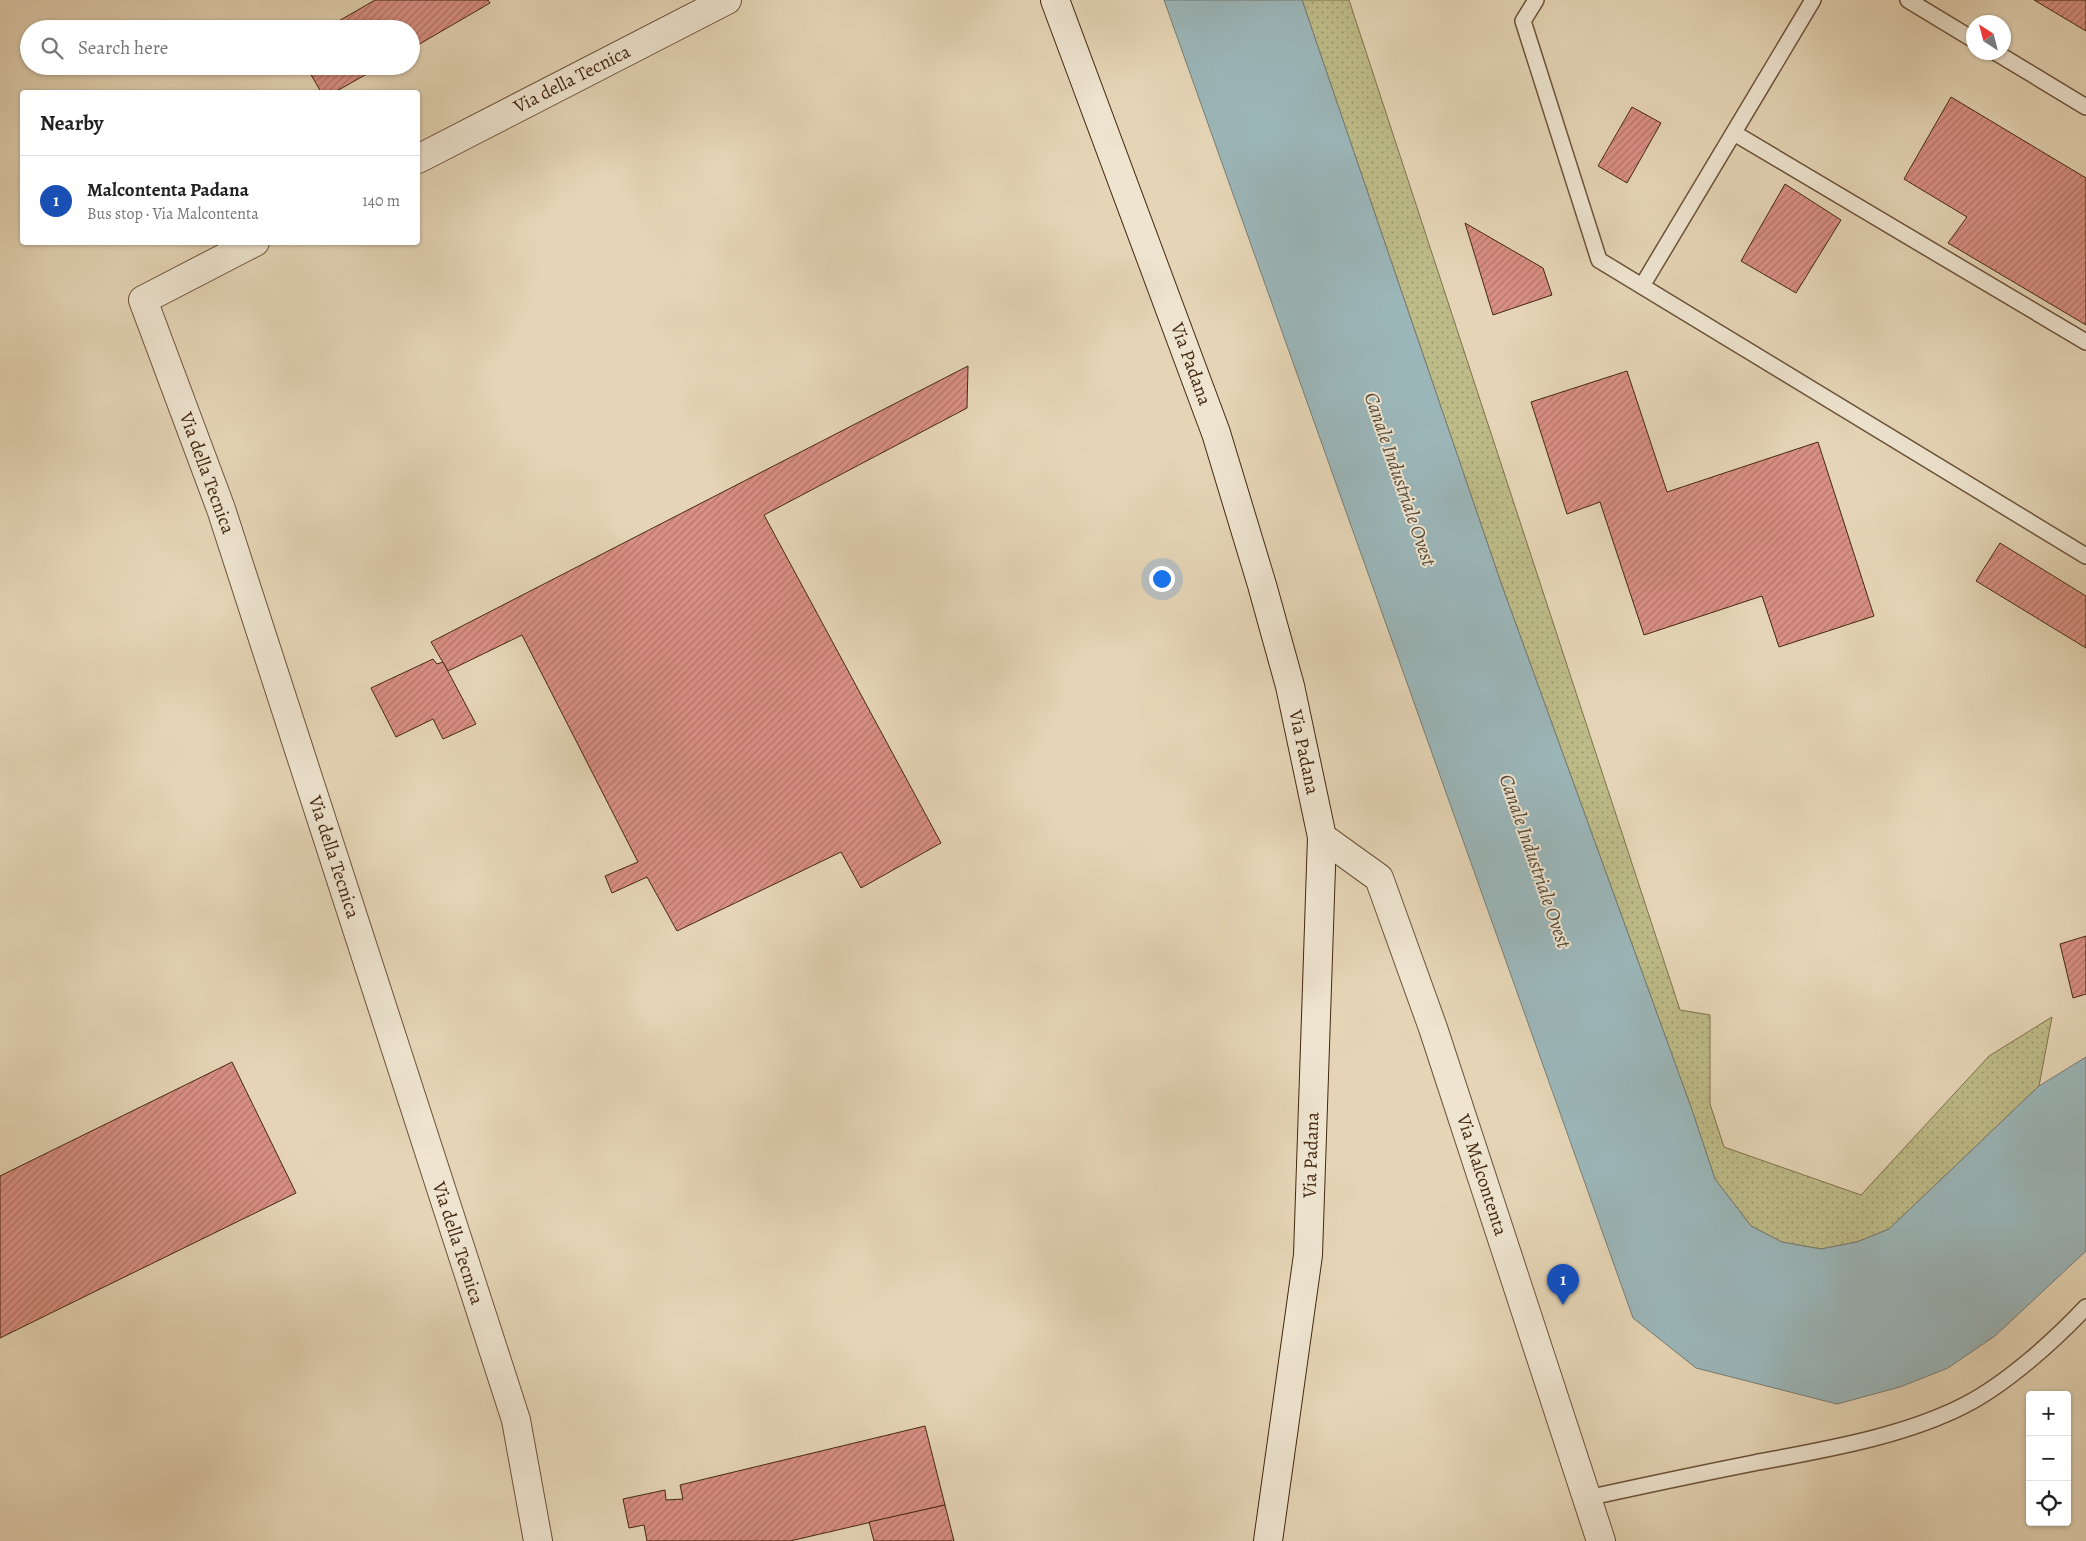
<!DOCTYPE html>
<meta charset="utf-8">
<style>
body{margin:0;font-family:Alegreya,serif;background:#f2f2f2;color:#222}
.controls{position:absolute;right:15px;bottom:15px;display:grid;overflow:hidden;border-radius:5px;box-shadow:0 1px 4px #0004}
.controls button{width:45px;height:45px;display:grid;place-items:center;padding:0;border:0;border-bottom:1px solid #e0e0e0;background:#fff;color:#222;font:25px sans-serif}
.compass{position:absolute;left:1966px;top:15px;width:45px;height:45px;border-radius:50%;background:#fff;box-shadow:0 1px 4px #0004;rotate:324deg}
.you{position:absolute;left:1161px;top:578px;width:18px;height:18px;margin:-12px;border:4px solid #fff;border-radius:50%;background:#1a73e8;box-shadow:0 0 0 8px #1a73e833}
.badge{display:grid;place-items:center;width:32px;height:32px;border-radius:50%;background:#7c3aed;color:#fff;font-size:16px;font-weight:700}
.pin{position:absolute;translate:-50% -41px;filter:drop-shadow(0 1px 2px #0008)}
.pin::after{content:'';position:absolute;top:26px;width:18px;height:15px;background:inherit;clip-path:polygon(0 0,100% 0,50% 100%)}
.list{margin:0;padding:0;list-style:none}
h2{display:flex;justify-content:space-between;align-items:center;height:65px;margin:0;padding:0 20px;font-size:21px}
h2 small{font-size:16px;font-weight:400;color:#767676}
.list li{display:grid;grid-template-columns:32px 1fr auto;gap:15px;align-items:center;box-sizing:border-box;height:90px;padding:0 20px;border-top:1px solid #e0e0e0}
.list b{display:block;font-size:19px;white-space:nowrap}
.list p{margin:0;font-size:16px;white-space:nowrap;color:#767676}
.list em{font-size:16px;font-style:normal;color:#767676}
.icon{flex:none;width:28px;height:28px;fill:none;stroke:currentColor;stroke-width:2;stroke-linecap:round;stroke-linejoin:round}
.map{position:relative;flex:none;width:2086px;height:1541px;overflow:hidden}
.search{position:absolute;background:#fff;box-shadow:0 1px 4px #0004;left:20px;top:20px;width:400px;height:55px;display:flex;align-items:center;gap:12px;box-sizing:border-box;padding:0 18px;border-radius:28px;color:#767676;font-size:19px}
.panel{position:absolute;background:#fff;box-shadow:0 1px 4px #0004;left:20px;top:90px;width:400px;height:155px;border-radius:5px}
.map>svg:first-child{display:block}
.grass{fill:url(#grass-dots);stroke:#80724c}
.water{fill:#9bb6b9;stroke:#787d75}
.building{fill:url(#building-hatch);stroke:#44280f}
.lines{fill:none;stroke-linecap:round;stroke-linejoin:round}
.service-casing{stroke:#6c5339;stroke-width:18}
.minor-casing{stroke:#6c5339;stroke-width:30}
.tertiary-casing{stroke:#6c5339;stroke-width:30}
.secondary-casing{stroke:#44280f;stroke-width:30}
.service{stroke:#eee4d0;stroke-width:15}
.minor{stroke:#eee4d0;stroke-width:28}
.tertiary{stroke:#eee4d0;stroke-width:28}
.secondary{stroke:#eee4d0;stroke-width:28}
.labels{text-anchor:middle;dominant-baseline:central;stroke-width:4;stroke-linejoin:round;paint-order:stroke}
.street-label{font-size:19px;fill:#44280f;stroke:#eee4d0}
.water-label{font-size:20px;font-style:italic;fill:#5a4c3a;stroke:#eee4d0}
</style>
<div class="map">
<svg width="2086" height="1541" viewBox="0 0 2086 1541">
<defs>
<pattern id="grass-dots" width="8" height="8" patternUnits="userSpaceOnUse" patternTransform="scale(1.25)"><rect width="8" height="8" fill="#bdbb88"/><path d="M2 2h.1M6 6h.1" fill="none" stroke="#9b986e" stroke-width="1.8" stroke-linecap="round"/></pattern>
<pattern id="building-hatch" width="6" height="6" patternUnits="userSpaceOnUse" patternTransform="scale(1.25)"><rect width="6" height="6" fill="#d98f84"/><path d="M-1 1l2-2M0 6l6-6M5 7l2-2" fill="none" stroke="#b2756a"/></pattern>
</defs>
<rect width="100%" height="100%" fill="#e5d5b6"/>
<filter id="stains"><feTurbulence type="fractalNoise" baseFrequency=".004" numOctaves="4"/><feColorMatrix values="0 0 0 0 .2 0 0 0 0 .09 0 0 0 0 .02 0 0 0 .5 -.17"/></filter>
<radialGradient id="worn" r=".72"><stop offset=".6" stop-color="#630" stop-opacity="0"/><stop offset="1" stop-color="#630" stop-opacity=".3"/></radialGradient>
<!-- grass -->
<polygon class="grass" points="1302,0 1349,0 1680,1010 1710,1015 1710,1104 1724,1147 1861,1195 1989,1056 2052,1017 2039,1086 1889,1229 1857,1242 1821,1249 1782,1242 1751,1226 1715,1179 1692,1110 1501,583"/>
<!-- water -->
<polygon class="water" points="1164,0 1302,0 1501,583 1692,1110 1715,1179 1751,1226 1782,1242 1821,1249 1857,1242 1889,1229 2039,1086 2086,1057 2086,1251 1995,1336 1948,1368 1900,1387 1837,1404 1696,1368 1633,1318"/>
<!-- building -->
<g class="building">
<polygon points="375,0 488,0 490,3 411,49 411,29 325,29"/>
<polygon points="2034,0 2086,0 2086,31"/>
<polygon points="306,66 381,66 335,92 321,92"/>
<polygon points="1951,97 2086,178 2086,325 1948,243 1967,217 1904,179"/>
<polygon points="1632,107 1661,123 1627,183 1598,166"/>
<polygon points="1785,184 1841,220 1796,293 1741,261"/>
<polygon points="1465,223 1543,268 1552,295 1493,315"/>
<polygon points="968,366 967,408 764,515 941,843 861,888 841,852 677,931 647,877 612,893 605,876 638,862 522,635 448,671 431,642"/>
<polygon points="1627,371 1667,492 1818,442 1874,616 1779,647 1762,596 1644,635 1600,502 1567,514 1531,402"/>
<polygon points="2000,543 2086,596 2086,648 1976,581"/>
<polygon points="433,659 437,664 443,662 476,724 443,739 433,719 396,737 371,688"/>
<polygon points="2086,936 2086,994 2073,998 2060,944"/>
<polygon points="232,1062 296,1193 0,1338 0,1176"/>
<polygon points="925,1426 945,1505 790,1541 647,1541 644,1525 629,1528 623,1499 665,1490 666,1500 683,1499 680,1485"/>
<polygon points="945,1505 954,1541 874,1541 869,1522"/>
</g>
<g class="lines">
<!-- service casing -->
<g class="service-casing">
<g id="service">
<polyline points="1536,0 1523,21 1599,260 2086,556"/>
<polyline points="1908,0 1974,40"/>
<polyline points="1995,52 2086,107"/>
<polyline points="1734,133 2086,342"/>
<polyline points="1642,286 1813,0"/>
<path d="M1587 1498C1642 1486 1698 1474 1754 1463 1822 1450 1903 1437 1965 1405 2006 1384 2054 1341 2086 1307"/>
</g>
</g>
<!-- minor casing -->
<g class="minor-casing">
<g id="minor">
<polyline points="418,159 727,0"/>
<polyline points="255,242 143,300 221,509 516,1420 538,1541"/>
</g>
</g>
<!-- tertiary casing -->
<g class="tertiary-casing">
<polyline id="tertiary" points="1322,837 1379,878 1433,1028 1601,1541"/>
</g>
<!-- secondary casing -->
<g class="secondary-casing">
<polyline id="secondary" points="1055,0 1216,433 1262,585 1290,686 1322,837 1308,1255 1268,1541"/>
</g>
<!-- service -->
<use href="#service" class="service"/>
<!-- minor -->
<use href="#minor" class="minor"/>
<!-- tertiary -->
<use href="#tertiary" class="tertiary"/>
<!-- secondary -->
<use href="#secondary" class="secondary"/>
</g>
<g class="labels">
<!-- street labels -->
<g class="street-label">
<text transform="translate(572 79) rotate(-27)">Via della Tecnica</text>
<text transform="translate(1191 364) rotate(70)">Via Padana</text>
<text transform="translate(207 473) rotate(70)">Via della Tecnica</text>
<text transform="translate(1304 752) rotate(78)">Via Padana</text>
<text transform="translate(334 857) rotate(72)">Via della Tecnica</text>
<text transform="translate(1311 1155) rotate(-88)">Via Padana</text>
<text transform="translate(1482 1175) rotate(72)">Via Malcontenta</text>
<text transform="translate(458 1243) rotate(72)">Via della Tecnica</text>
</g>
<!-- water labels -->
<g class="water-label">
<text transform="translate(1400 479) rotate(71)">Canale Industriale Ovest</text>
<text transform="translate(1535 861) rotate(71)">Canale Industriale Ovest</text>
</g>
</g>
<rect width="100%" height="100%" filter="url(#stains)"/>
<rect width="100%" height="100%" fill="url(#worn)"/>
</svg>
<div class="controls">
<button>+</button>
<button>−</button>
<button><svg class="icon" aria-label="locate" viewBox="0 0 24 24"><circle cx="12" cy="12" r="6"/><path d="M12 2v4M12 18v4M2 12h4M18 12h4"/></svg></button>
</div>
<svg class="compass" viewBox="-18 -18 36 36"><path d="M0-13l5 13h-10z" fill="#e53935"/><path d="M0 13l5-13h-10z" fill="#767676"/></svg>
<div class="you"></div>
<div class="pin badge" style="left:1563px;top:1305px;background:#1a4fb4">1</div>
<div class="search"><svg class="icon" aria-label="search" viewBox="0 0 24 24"><circle cx="10" cy="10" r="6"/><path d="M15 15l6 6"/></svg>Search here</div>
<section class="panel">
<h2>Nearby<small></small></h2>
<ul class="list">
<li><span class="badge" style="background:#1a4fb4">1</span><div><b>Malcontenta Padana</b><p>Bus stop · Via Malcontenta</p></div><em>140 m</em></li>
</ul>
</section>
</div>
